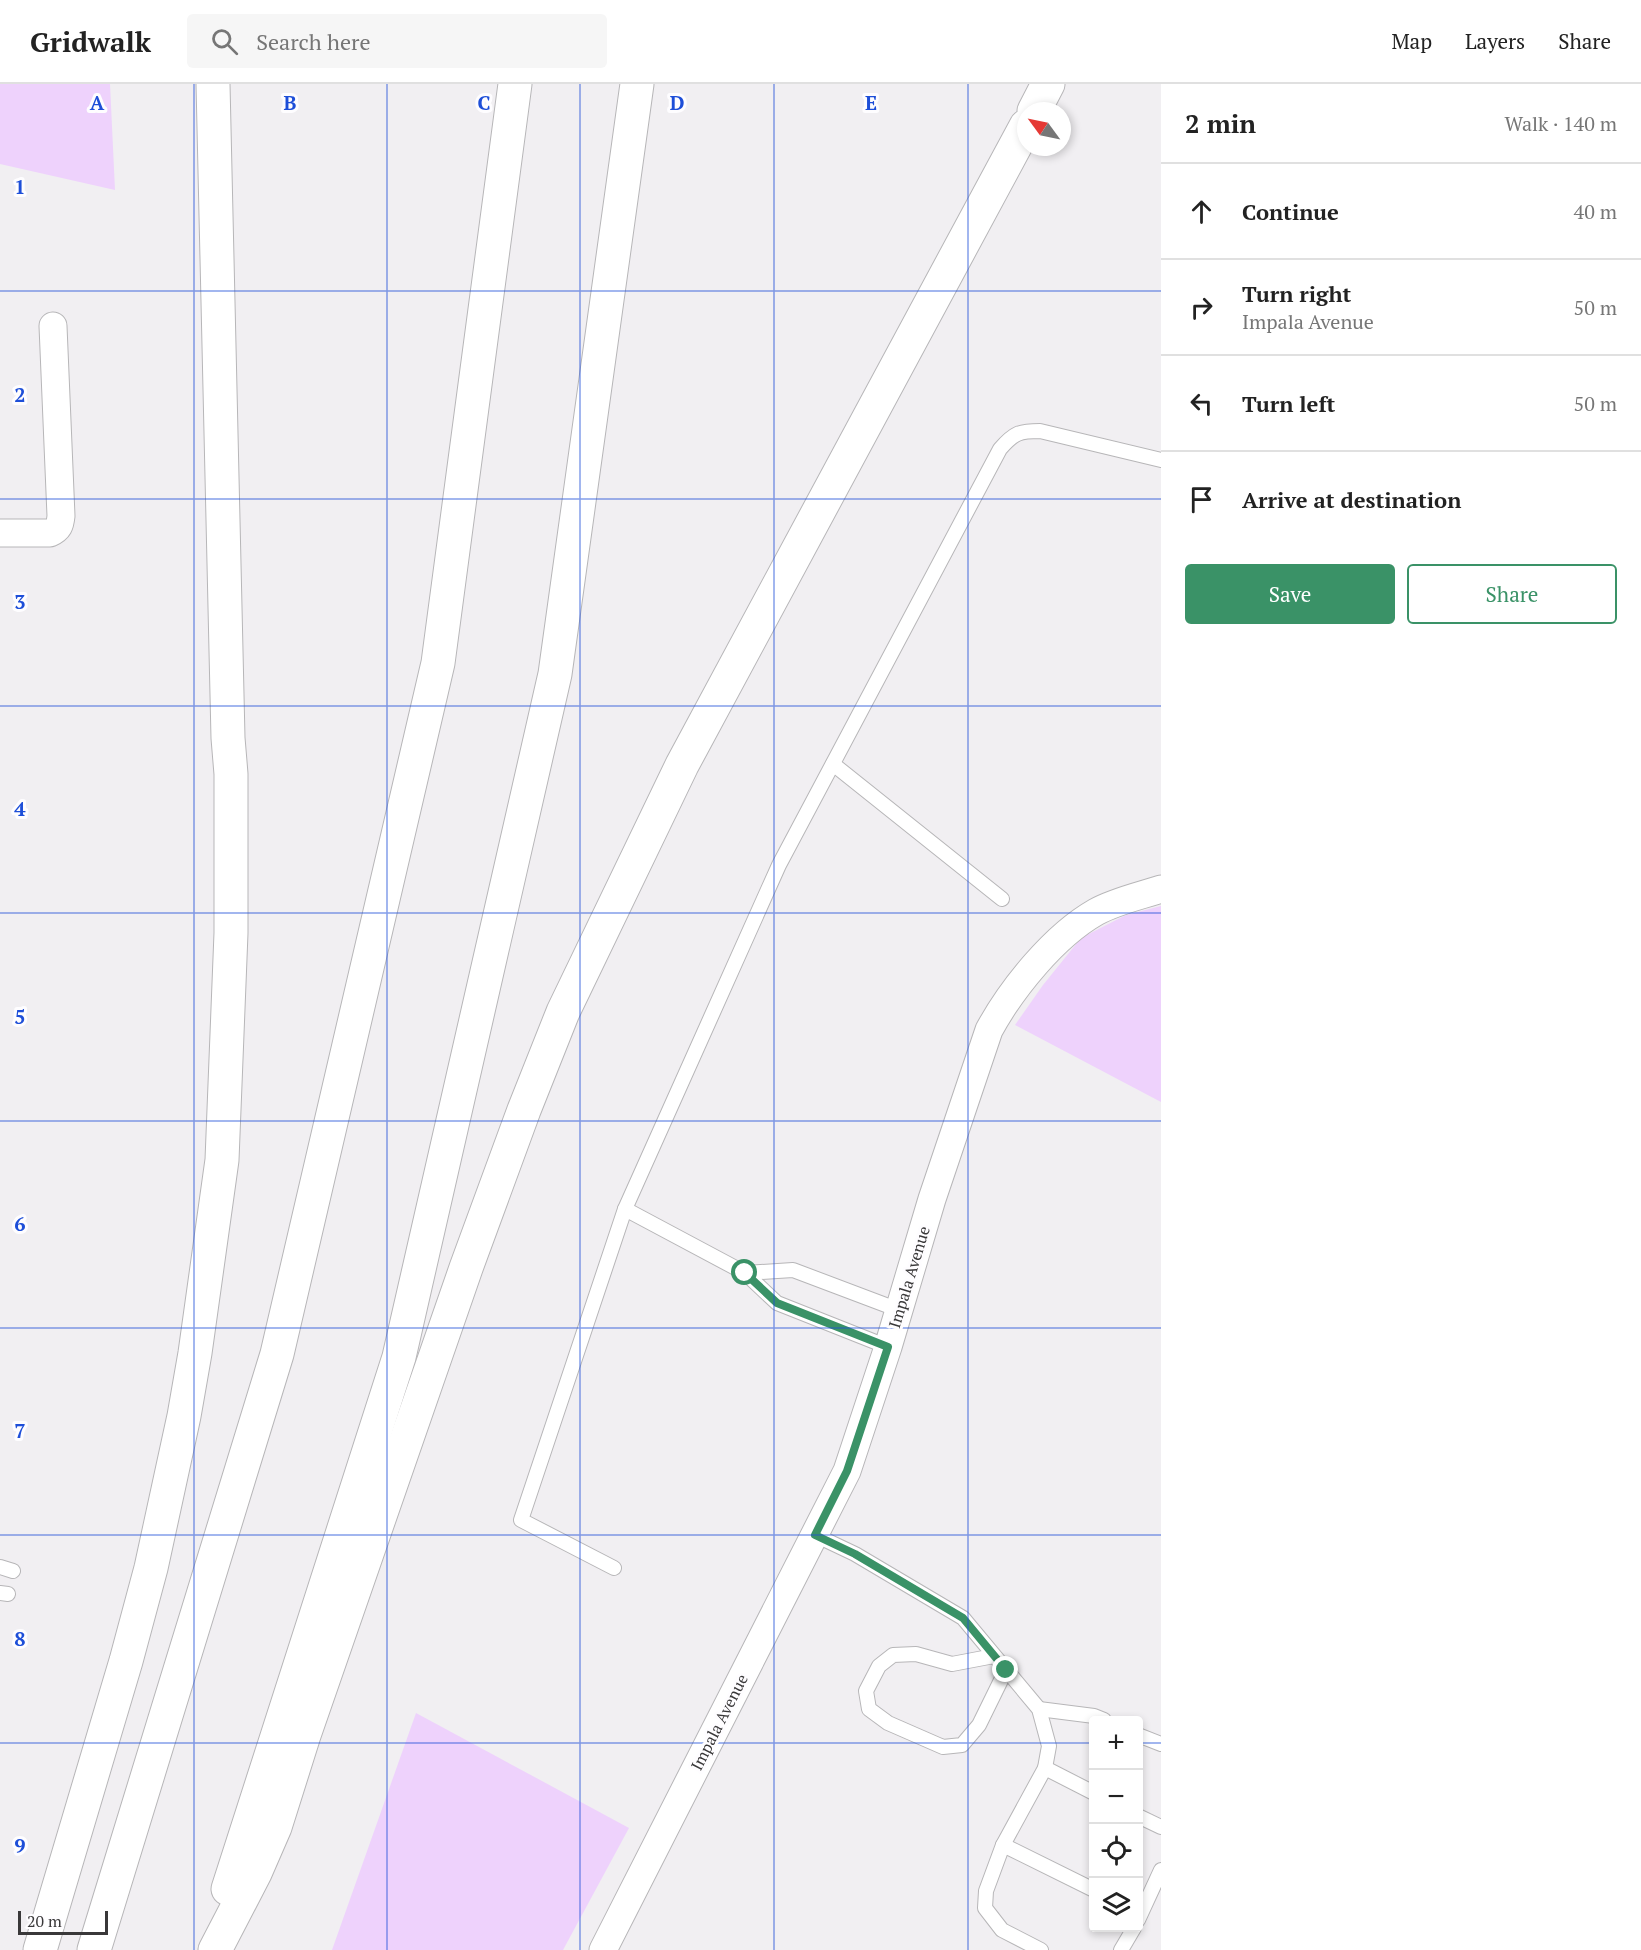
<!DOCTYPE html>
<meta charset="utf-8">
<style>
body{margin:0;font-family:"PT Serif",serif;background:#f6f6f6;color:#222}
.controls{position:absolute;right:18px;bottom:18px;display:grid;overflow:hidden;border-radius:6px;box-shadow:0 3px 9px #0003}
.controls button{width:54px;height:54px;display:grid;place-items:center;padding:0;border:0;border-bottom:2px solid #e0e0e0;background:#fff;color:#222;font:30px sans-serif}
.compass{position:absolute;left:1017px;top:18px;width:54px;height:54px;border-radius:50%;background:#fff;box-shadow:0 3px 9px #0003;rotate:303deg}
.scale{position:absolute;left:18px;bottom:15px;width:90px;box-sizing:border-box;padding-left:6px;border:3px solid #393839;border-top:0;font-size:16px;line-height:21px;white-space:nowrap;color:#393839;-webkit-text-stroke:4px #fefdff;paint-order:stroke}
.stop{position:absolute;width:18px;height:18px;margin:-14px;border:4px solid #3a9267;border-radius:50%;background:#fff}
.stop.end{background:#3a9267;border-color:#fff;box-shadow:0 2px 6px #0008}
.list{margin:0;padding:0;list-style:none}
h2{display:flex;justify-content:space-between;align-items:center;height:78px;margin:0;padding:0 24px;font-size:26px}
h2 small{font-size:20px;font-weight:400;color:#767676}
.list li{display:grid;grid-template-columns:39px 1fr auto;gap:18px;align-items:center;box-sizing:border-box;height:96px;padding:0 24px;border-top:2px solid #e0e0e0}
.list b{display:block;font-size:22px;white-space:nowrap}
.list p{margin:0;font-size:20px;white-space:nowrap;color:#767676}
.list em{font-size:20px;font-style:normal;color:#767676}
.actions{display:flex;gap:12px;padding:18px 24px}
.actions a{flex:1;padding:14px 0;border:2px solid #3a9267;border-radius:6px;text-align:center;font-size:21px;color:#3a9267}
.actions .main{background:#3a9267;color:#fff}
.icon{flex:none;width:33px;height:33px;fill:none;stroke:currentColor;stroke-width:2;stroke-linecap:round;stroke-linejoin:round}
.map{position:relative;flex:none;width:1161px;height:1866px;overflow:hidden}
header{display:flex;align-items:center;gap:36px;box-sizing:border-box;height:84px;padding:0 30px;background:#fff;border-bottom:2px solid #e0e0e0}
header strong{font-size:28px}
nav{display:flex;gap:33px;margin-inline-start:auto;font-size:21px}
.search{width:420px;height:54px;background:#f6f6f6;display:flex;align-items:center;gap:15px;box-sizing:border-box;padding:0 21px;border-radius:6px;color:#767676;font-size:22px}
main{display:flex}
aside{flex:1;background:#fff}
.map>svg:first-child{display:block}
.green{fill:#eed2fc}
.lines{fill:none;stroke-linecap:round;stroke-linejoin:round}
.service-casing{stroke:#b7b6b8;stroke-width:16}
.minor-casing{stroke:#b7b6b8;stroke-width:29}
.motorway-casing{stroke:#b7b6b8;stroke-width:35}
.service{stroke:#fff;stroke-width:14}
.minor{stroke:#fff;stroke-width:27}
.motorway{stroke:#fff;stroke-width:33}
.route{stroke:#3a9267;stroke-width:8}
.grid{fill:none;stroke:#1d4ed8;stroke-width:1.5;stroke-opacity:0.55}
.labels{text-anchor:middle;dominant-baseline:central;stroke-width:6;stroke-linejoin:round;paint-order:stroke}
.street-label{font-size:16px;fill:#393839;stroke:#fefdff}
.grid-label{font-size:20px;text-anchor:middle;font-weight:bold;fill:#1d4ed8;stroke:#fefdff;stroke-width:6;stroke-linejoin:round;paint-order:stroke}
</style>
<header>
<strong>Gridwalk</strong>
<div class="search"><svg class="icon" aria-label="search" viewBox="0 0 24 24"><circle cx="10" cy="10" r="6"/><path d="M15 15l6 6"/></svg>Search here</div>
<nav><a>Map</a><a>Layers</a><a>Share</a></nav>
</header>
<main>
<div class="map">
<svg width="1161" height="1866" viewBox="0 0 1161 1866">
<rect width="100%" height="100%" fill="#f1eff2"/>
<!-- green -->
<g class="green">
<polygon points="0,0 110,0 115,106 0,80"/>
<polygon points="1161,822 1161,1018 1015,941 1043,901 1081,854 1126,831"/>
<polygon points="416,1629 629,1744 563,1866 332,1866"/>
</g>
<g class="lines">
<!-- service casing -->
<g class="service-casing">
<g id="service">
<polyline points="833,680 1002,815"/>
<polyline points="625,1125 745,1189 777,1219 888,1263"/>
<polyline points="745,1189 793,1186 899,1226"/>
<polyline points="815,1451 855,1470 963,1534 1039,1625 1049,1662 1045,1684 1003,1761 986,1807 985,1824 1002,1846 1041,1866"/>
<polyline points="0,1483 13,1487"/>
<path d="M614 1484 521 1436 625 1125 779 781 1000 365C1014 349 1019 347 1040 347L1161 376"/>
<polyline points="0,1509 8,1510"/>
<polyline points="994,1572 952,1580 916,1570 893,1571 879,1582 866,1607 869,1625 888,1639 943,1663 962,1661 979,1641 1006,1586"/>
<polyline points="1039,1625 1094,1632 1104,1636"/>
<polyline points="1138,1651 1161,1660"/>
<polyline points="1045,1684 1094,1709"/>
<polyline points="1138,1732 1161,1743"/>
<polyline points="1003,1761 1094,1806"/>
<polyline points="1138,1836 1161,1786"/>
<polyline points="1121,1866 1134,1844"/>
</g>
</g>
<!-- minor casing -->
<g class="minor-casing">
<g id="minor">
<path d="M0 449H50C59 445 60 441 61 432L53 242"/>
<path d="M603 1866 847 1387 888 1263 932 1115 989 946C1012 904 1054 852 1096 828 1116 817 1140 812 1161 805"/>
</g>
</g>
<!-- motorway casing -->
<g class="motorway-casing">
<g id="motorway">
<polyline points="1034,27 1048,0"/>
<polyline points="228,1805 399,1273 555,590 637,0"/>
<polyline points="40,1866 126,1577 151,1484 184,1332 195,1269 222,1076 231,849 231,690 228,654 213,0"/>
<polyline points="94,1866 277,1270 438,579 515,0"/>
<polyline points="215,1866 255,1789 275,1743 304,1651 466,1184 524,1026 563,928 682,681 1026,42"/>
</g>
</g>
<!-- service -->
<use href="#service" class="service"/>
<!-- minor -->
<use href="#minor" class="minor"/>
<!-- motorway -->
<use href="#motorway" class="motorway"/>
</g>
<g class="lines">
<!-- route -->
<polyline class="route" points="745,1189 777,1219 888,1263 847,1387 815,1451 855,1470 963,1534 1006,1586"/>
</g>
<!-- grid -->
<path class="grid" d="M194 0V1866M387 0V1866M580 0V1866M774 0V1866M968 0V1866M0 207H1161M0 415H1161M0 622H1161M0 829H1161M0 1037H1161M0 1244H1161M0 1451H1161M0 1659H1094M1138 1659H1161"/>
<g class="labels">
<!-- street labels -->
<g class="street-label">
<text transform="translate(909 1193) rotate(-73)">Impala Avenue</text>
<text transform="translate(719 1638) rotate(-63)">Impala Avenue</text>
</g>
</g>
<g class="grid-label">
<text x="97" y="26">A</text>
<text x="290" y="26">B</text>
<text x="484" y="26">C</text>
<text x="677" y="26">D</text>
<text x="871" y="26">E</text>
<text x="20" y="110">1</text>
<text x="20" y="318">2</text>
<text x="20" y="525">3</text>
<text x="20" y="732">4</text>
<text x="20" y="940">5</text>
<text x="20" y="1147">6</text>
<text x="20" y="1354">7</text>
<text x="20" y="1562">8</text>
<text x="20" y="1769">9</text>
</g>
</svg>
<div class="controls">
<button>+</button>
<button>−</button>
<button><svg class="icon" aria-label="locate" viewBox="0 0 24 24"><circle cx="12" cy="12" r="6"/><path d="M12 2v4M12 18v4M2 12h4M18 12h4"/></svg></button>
<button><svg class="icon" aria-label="layers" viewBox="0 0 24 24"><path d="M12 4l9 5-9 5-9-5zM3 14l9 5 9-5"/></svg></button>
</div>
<svg class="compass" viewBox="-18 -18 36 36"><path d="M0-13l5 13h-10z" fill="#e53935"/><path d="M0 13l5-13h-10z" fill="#767676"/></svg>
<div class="scale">20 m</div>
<div class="stop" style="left:745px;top:1189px"></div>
<div class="stop end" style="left:1006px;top:1586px"></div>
</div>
<aside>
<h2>2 min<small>Walk · 140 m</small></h2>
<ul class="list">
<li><svg class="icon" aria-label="ahead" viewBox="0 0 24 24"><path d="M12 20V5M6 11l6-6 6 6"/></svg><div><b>Continue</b></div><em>40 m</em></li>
<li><svg class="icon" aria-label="right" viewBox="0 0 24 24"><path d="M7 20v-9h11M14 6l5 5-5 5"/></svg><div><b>Turn right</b><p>Impala Avenue</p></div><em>50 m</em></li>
<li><svg class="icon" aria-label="left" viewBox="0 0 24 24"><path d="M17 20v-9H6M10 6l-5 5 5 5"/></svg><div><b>Turn left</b></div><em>50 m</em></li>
<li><svg class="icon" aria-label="arrive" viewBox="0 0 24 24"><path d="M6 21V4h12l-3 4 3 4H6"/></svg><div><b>Arrive at destination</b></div></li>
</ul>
<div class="actions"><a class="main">Save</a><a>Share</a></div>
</aside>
</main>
